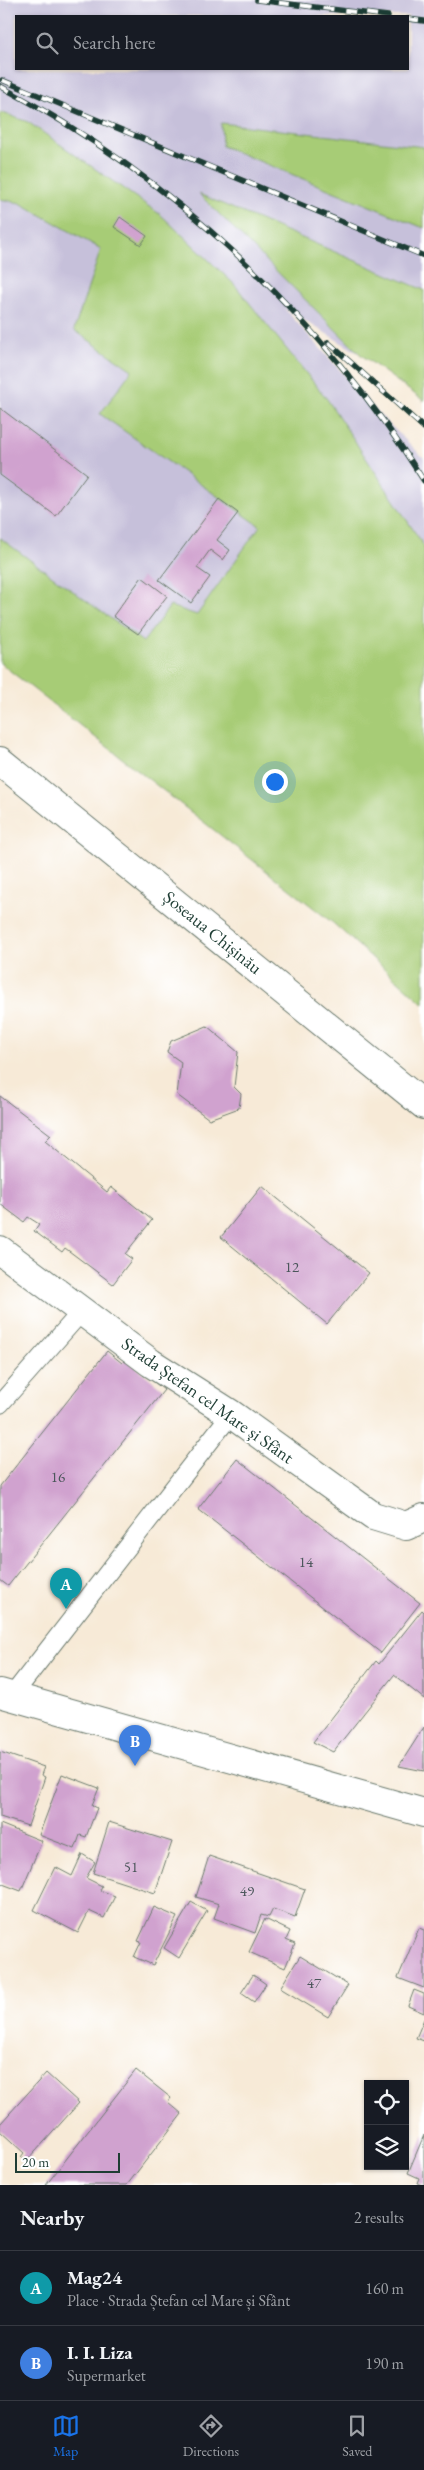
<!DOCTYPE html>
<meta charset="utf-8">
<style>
body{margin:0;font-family:"EB Garamond",serif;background:#20242c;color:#f1f3f6}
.controls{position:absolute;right:15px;bottom:15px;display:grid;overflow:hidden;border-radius:0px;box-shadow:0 1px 4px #0004}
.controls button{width:45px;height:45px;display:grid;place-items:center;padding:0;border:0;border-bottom:1px solid #363941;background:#171b24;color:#f1f3f6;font:25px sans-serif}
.scale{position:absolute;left:15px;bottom:12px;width:105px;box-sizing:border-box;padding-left:5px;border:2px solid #1f3d34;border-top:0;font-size:14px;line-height:18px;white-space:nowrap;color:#1f3d34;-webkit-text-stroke:4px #fff;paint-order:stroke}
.you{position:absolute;left:274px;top:781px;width:18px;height:18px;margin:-12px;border:4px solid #fff;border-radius:50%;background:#1a73e8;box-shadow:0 0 0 8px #1a73e833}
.badge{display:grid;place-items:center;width:32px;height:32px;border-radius:50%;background:#1a73e8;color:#fff;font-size:16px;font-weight:700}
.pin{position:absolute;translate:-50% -41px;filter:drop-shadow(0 1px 2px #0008)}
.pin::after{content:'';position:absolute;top:26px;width:18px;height:15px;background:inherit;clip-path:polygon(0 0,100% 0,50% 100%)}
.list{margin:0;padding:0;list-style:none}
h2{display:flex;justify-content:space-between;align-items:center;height:65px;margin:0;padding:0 20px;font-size:21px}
h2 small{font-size:16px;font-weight:400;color:#9ea1a6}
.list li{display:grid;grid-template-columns:32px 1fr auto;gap:15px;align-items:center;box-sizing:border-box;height:75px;padding:0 20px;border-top:1px solid #363941}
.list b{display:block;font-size:19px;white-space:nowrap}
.list p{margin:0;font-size:16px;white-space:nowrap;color:#9ea1a6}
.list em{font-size:16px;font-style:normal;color:#9ea1a6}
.icon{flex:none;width:28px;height:28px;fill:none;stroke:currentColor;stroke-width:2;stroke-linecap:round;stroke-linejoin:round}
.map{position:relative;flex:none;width:424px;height:2185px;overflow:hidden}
.search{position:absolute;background:#171b24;box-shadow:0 1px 4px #0004;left:15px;right:15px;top:15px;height:55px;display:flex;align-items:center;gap:12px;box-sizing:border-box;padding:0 18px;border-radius:0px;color:#9ea1a6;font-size:19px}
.sheet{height:215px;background:#171b24}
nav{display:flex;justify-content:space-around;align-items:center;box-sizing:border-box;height:70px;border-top:1px solid #363941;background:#171b24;font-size:14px;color:#9ea1a6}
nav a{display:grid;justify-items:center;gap:2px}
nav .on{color:#1a73e8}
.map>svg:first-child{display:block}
.industrial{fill:#c6c0da;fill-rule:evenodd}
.green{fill:#a7cc76;stroke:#638455}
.building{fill:#d0a2cf}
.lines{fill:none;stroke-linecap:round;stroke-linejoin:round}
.lane-casing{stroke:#6b7a6d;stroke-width:20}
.street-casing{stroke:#6b7a6d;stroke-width:30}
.secondary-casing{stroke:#6b7a6d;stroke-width:30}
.highway-casing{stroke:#6b7a6d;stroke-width:30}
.lane{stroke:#fff;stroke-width:18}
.street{stroke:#fff;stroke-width:28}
.secondary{stroke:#fff;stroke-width:28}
.highway{stroke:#fff;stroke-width:28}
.rail-casing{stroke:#1f3d34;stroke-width:5.5}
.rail{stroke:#fff;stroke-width:4;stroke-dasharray:11;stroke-linecap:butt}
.labels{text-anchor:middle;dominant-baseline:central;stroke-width:4;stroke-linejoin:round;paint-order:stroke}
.number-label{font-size:15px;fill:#4b565b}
.street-label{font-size:18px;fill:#1f3d34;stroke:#fff}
</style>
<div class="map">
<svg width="424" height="2185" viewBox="0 0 424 2185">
<rect width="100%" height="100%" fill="#fff"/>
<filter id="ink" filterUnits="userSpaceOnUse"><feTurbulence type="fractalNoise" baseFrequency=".02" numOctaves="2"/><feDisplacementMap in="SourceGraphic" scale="10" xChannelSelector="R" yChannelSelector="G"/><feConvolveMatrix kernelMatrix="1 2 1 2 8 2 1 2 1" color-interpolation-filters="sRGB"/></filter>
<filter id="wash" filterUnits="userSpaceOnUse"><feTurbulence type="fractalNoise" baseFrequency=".0096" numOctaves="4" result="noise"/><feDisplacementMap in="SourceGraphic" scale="20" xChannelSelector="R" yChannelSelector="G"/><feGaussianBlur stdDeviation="1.12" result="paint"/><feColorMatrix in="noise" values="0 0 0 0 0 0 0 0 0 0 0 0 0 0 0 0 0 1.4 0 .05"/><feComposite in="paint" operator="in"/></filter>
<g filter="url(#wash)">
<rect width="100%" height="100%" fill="#f7ead7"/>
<!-- industrial -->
<path class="industrial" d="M0 0H424V147L221 123 222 146 424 228V290L200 195 360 354 284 308 385 420 424 458V608L148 703 0 620ZM16 16H408V69H16Z"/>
<!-- green -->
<g class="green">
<polygon points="0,112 28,122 161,215 234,284 327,399 424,546 424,1004 333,923 0,663 0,538 143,642 170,606 197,615 260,526 100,414 132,370 74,330 101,249 20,203 0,199"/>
<polygon points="221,123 424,147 424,228 222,146"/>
<polygon points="199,194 424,290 424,401 360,354"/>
</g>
<g id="blocks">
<!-- building -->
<g class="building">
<polygon points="120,217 147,236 141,245 114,227"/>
<polygon points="0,408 87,474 56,516 0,475"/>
<polygon points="219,499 238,513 217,540 230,550 223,560 210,550 197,568 210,577 191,603 159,580"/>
<polygon points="142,577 167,596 138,634 113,616"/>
<polygon points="207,1026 238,1052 234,1087 241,1094 239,1108 209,1119 177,1095 181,1062 167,1052 171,1041"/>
<polygon points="0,1096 51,1135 45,1141 107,1192 111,1187 152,1220 125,1254 132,1259 113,1284 65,1248 62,1252 34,1231 39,1224 28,1217 24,1222 0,1204"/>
<polygon points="262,1186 369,1273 327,1324 221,1237"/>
<polygon points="107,1351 122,1363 126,1359 164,1390 8,1586 0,1580 0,1486"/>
<polygon points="237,1459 420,1603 381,1653 198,1509"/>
<polygon points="422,1610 424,1612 424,1699 394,1675 333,1752 313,1742 376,1661 379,1664"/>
<polygon points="424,1727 424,1771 399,1766"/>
<polygon points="0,1752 44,1767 41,1775 45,1777 28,1826 0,1817"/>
<polygon points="62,1774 99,1788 92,1805 97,1808 86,1837 80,1835 75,1849 39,1835"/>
<polygon points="109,1822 172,1842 155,1893 93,1873"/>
<polygon points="0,1824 42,1841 21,1891 0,1883"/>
<polygon points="82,1854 95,1862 86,1878 102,1886 100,1890 115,1896 104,1918 89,1911 78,1933 34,1910 55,1867 72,1876"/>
<polygon points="209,1856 305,1889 295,1917 273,1909 269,1917 261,1915 255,1933 214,1918 219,1904 196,1897"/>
<polygon points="191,1902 207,1911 179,1958 164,1948"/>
<polygon points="154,1907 177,1917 153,1965 134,1957 141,1942 138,1941"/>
<polygon points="265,1919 290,1931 286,1940 295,1944 285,1968 249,1952"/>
<polygon points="419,1928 424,1930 424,1988 398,1978"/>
<polygon points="300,1956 348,1985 328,2017 280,1988"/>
<polygon points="253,1975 266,1984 254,2002 241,1993"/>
<polygon points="414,1990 424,1994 424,2013 408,2006"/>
<polygon points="424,2019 424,2041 416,2038"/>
<polygon points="136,2070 171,2098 168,2102 182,2114 127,2185 46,2185"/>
<polygon points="46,2073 79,2103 27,2161 21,2157 24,2153 0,2131 0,2124"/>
<polygon points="424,2135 424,2185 422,2185 417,2183 419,2178 408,2173"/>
</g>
</g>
</g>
<g filter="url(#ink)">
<use href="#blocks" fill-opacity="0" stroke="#6b7a6d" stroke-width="1"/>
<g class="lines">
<!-- lane casing -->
<g class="lane-casing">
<g id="lane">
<polyline points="0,1404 82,1311"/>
<polyline points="12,1696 231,1414"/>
</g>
</g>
<!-- street casing -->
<g class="street-casing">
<polyline id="street" points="0,1250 151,1363 231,1414 373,1516 406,1526 424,1518"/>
</g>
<!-- secondary casing -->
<g class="secondary-casing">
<polyline id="secondary" points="0,1693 424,1813"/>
</g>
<!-- highway casing -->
<g class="highway-casing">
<polyline id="highway" points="0,761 424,1105"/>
</g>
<!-- lane -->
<use href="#lane" class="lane"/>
<!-- street -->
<use href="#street" class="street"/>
<!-- secondary -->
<use href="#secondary" class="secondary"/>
<!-- highway -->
<use href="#highway" class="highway"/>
<!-- rail casing -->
<g class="rail-casing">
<g id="rail">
<polyline points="257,0 388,16"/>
<polyline points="408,19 424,21"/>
<polyline points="2,80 424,256"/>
<path d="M0 86C175 179 318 314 424 481"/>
<polyline points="328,342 424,428"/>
</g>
</g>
<!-- rail -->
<use href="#rail" class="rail"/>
</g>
</g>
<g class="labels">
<!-- number labels -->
<g class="number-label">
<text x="292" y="1266">12</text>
<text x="58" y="1476">16</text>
<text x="306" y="1561">14</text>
<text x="131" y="1866">51</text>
<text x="247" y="1890">49</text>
<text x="314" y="1982">47</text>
</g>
<!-- street labels -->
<g class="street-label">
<text transform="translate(213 932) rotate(39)">Șoseaua Chișinău</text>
<text transform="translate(208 1400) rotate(35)">Strada Ștefan cel Mare și Sfânt</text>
</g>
</g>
</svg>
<div class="controls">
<button><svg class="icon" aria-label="locate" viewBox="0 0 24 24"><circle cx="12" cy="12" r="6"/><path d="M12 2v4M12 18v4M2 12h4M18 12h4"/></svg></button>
<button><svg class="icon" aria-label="layers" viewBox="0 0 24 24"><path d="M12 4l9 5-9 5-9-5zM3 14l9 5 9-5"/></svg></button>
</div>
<div class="scale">20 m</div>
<div class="you"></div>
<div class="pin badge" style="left:66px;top:1609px;background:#0f9aa8">A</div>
<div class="pin badge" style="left:135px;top:1766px;background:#3f7fe0">B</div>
<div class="search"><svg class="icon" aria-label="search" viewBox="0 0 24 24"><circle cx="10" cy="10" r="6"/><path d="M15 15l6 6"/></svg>Search here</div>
</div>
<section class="sheet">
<h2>Nearby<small>2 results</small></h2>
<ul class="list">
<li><span class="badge" style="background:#0f9aa8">A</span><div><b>Mag24</b><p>Place · Strada Ștefan cel Mare și Sfânt</p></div><em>160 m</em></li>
<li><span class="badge" style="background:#3f7fe0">B</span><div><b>I. I. Liza</b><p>Supermarket</p></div><em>190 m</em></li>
</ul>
</section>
<nav>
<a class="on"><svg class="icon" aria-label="map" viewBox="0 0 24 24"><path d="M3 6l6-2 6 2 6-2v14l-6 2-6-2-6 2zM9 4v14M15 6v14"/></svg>Map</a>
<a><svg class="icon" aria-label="directions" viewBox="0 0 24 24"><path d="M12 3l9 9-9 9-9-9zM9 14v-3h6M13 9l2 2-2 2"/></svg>Directions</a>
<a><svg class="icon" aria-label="saved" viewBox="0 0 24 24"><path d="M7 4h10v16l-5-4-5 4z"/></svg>Saved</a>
</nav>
